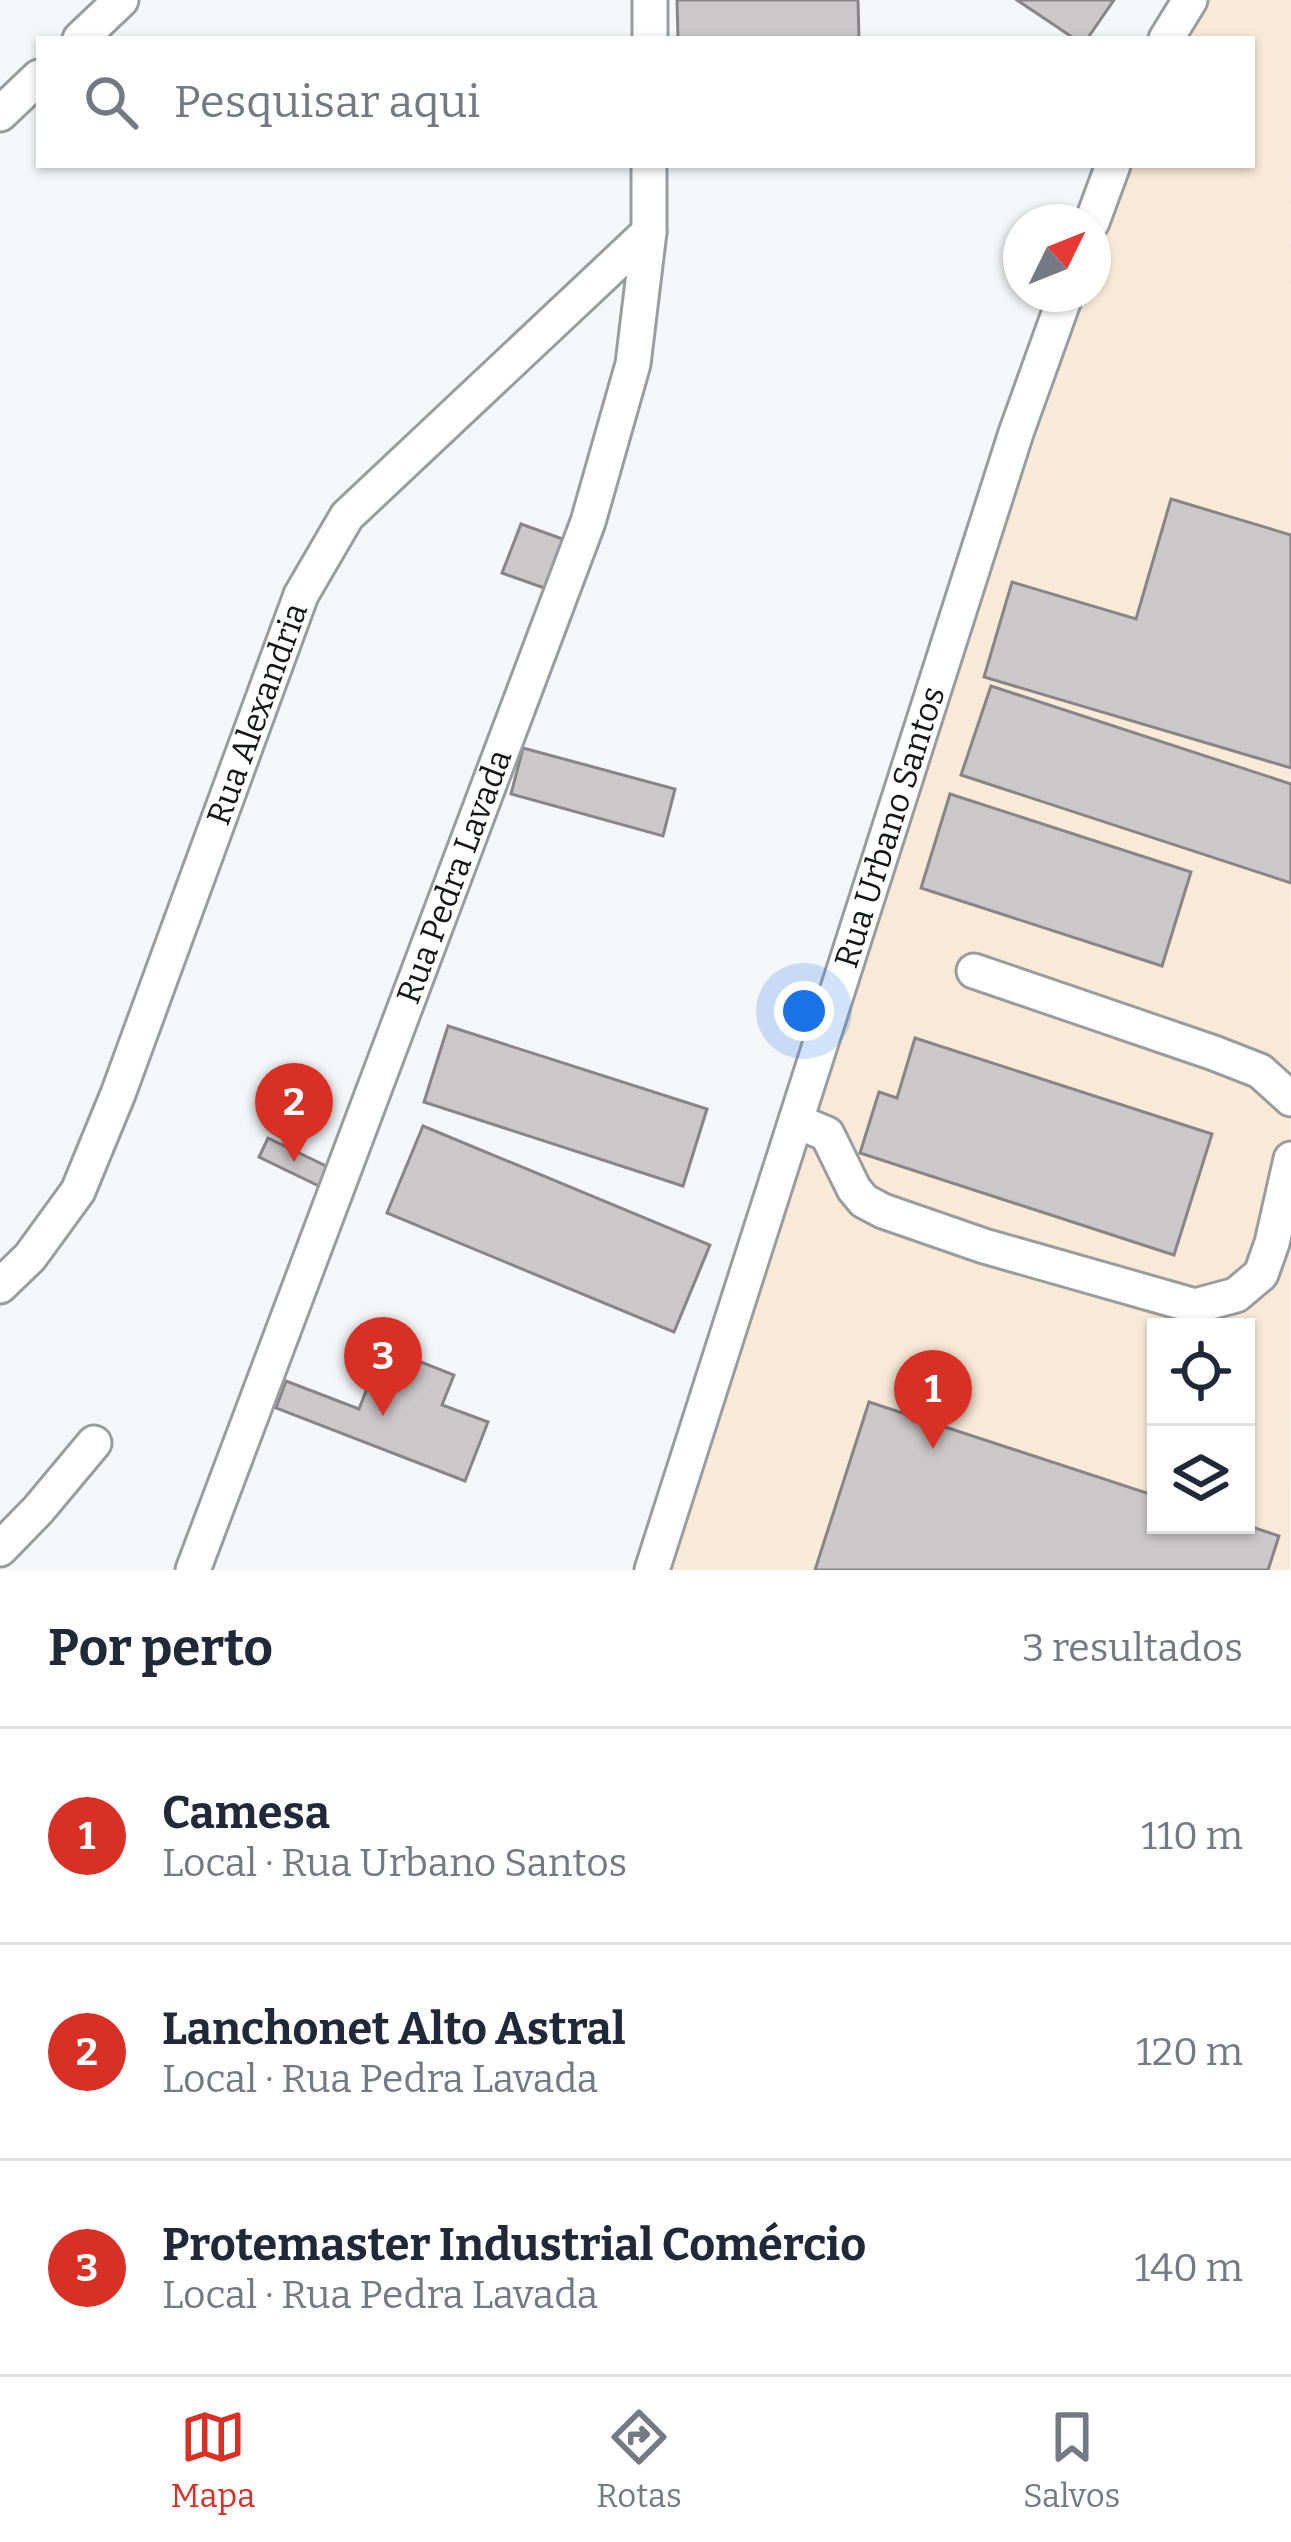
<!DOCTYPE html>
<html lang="pt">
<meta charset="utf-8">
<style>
body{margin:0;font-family:Bitter,serif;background:#f6f6f7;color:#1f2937}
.controls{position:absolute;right:36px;bottom:36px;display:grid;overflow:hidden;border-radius:0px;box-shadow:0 3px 9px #0004}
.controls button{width:108px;height:108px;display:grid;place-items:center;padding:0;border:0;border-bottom:3px solid #e0e1e3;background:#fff;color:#1f2937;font:60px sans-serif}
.compass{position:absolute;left:1003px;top:204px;width:108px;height:108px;border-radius:50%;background:#fff;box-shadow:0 3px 9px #0004;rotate:47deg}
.you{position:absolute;left:804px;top:1011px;width:42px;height:42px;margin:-30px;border:9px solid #fff;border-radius:50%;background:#1a73e8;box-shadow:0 0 0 18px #1a73e833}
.badge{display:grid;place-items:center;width:78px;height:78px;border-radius:50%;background:#d93025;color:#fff;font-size:39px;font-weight:700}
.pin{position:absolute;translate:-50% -99px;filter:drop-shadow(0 3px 6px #0008)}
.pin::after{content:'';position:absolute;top:63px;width:42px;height:36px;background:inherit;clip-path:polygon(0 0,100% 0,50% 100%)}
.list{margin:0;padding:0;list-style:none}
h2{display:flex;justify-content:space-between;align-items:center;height:156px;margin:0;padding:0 48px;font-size:51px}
h2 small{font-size:39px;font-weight:400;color:#747a83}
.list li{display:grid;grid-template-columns:78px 1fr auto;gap:36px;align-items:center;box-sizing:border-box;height:216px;padding:0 48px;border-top:3px solid #e0e1e3}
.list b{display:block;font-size:45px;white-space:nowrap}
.list p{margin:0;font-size:39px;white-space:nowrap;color:#747a83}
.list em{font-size:39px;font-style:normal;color:#747a83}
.icon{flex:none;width:66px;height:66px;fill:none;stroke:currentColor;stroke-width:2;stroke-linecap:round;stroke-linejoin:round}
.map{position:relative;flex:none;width:1291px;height:1570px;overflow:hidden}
.search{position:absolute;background:#fff;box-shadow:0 3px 9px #0004;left:36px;right:36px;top:36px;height:132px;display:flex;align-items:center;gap:30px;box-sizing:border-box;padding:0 42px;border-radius:0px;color:#747a83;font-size:45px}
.sheet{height:804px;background:#fff}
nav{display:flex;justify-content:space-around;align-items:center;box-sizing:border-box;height:168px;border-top:3px solid #e0e1e3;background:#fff;font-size:33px;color:#747a83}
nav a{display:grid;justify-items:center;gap:6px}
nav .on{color:#d93025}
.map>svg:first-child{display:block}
.industrial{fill:#f8ead6;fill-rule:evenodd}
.building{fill:#cbc8c9;stroke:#888587;stroke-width:3}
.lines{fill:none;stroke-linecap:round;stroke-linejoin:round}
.minor-casing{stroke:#9a9d9f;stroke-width:39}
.minor{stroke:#fff;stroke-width:33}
.labels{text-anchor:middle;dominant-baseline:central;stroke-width:10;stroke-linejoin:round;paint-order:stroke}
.street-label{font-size:33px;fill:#151616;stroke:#fff}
</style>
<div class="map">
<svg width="1291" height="1570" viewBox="0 0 1291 1570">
<rect width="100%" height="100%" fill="#f4f6f8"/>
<!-- industrial -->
<path class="industrial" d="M1198 0H1291L1290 1570H651L1085 294H1093V270L1129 165H1252V39H1172ZM1156 1327H1246V1525H1156Z"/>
<!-- building -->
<g class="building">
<polygon points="677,0 858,0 859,39 678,39"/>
<polygon points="1017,0 1114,0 1087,39 1075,39"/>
<polygon points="1171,499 1291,535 1291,768 984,677 1012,582 1136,619"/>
<polygon points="521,524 568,541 550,590 502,573"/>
<polygon points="991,686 1291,784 1291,883 961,775"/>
<polygon points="523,748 675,789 663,836 511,794"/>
<polygon points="950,794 1191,872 1162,966 921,888"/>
<polygon points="448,1026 707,1109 683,1186 424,1102"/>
<polygon points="915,1038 1212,1134 1174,1255 860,1153 879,1092 897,1098"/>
<polygon points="423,1126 710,1245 674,1332 387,1213"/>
<polygon points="268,1138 328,1167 319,1186 259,1157"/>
<polygon points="383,1347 454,1375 442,1405 488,1422 465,1481 276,1408 286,1381 359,1409"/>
<polygon points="869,1402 1156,1496 1156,1525 1246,1525 1279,1536 1268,1570 815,1570"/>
</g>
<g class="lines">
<!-- minor casing -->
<g class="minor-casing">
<g id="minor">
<polyline points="80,39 121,0"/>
<polyline points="650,39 650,0"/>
<polyline points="1166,39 1190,0"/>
<polyline points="0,114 39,77"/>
<polyline points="1092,222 1113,165"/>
<polyline points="974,971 1214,1053 1260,1071 1291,1099"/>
<polyline points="796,1121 827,1134 854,1189 864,1201 883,1211 984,1246 1195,1306 1236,1295 1261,1274 1272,1243 1291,1159"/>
<path id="s1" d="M0 1286 30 1257 78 1191 118 1094 301 595 347 516 649 232"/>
<polyline points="0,1549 38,1510 94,1443"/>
<path id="s2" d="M193 1570 588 522 633 364 649 232V165"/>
<path id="s3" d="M652 1570 1016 433 1066 294"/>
</g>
</g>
<!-- minor -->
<use href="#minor" class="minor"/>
</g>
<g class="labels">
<!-- street labels -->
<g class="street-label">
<text stroke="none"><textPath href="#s1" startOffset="633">Rua Alexandria</textPath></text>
<text stroke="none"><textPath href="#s3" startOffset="780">Rua Urbano Santos</textPath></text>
<text stroke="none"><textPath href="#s2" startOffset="741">Rua Pedra Lavada</textPath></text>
</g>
</g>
</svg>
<div class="controls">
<button><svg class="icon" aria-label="locate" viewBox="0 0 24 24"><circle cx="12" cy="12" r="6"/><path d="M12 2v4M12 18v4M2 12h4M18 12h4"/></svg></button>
<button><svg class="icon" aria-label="layers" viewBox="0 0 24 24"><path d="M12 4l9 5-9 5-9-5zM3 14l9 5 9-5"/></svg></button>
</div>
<svg class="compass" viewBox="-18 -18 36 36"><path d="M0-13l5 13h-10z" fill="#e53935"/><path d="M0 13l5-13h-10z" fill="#747a83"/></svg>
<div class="you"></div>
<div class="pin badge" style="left:933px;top:1449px">1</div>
<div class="pin badge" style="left:294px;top:1162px">2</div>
<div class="pin badge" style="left:383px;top:1416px">3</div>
<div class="search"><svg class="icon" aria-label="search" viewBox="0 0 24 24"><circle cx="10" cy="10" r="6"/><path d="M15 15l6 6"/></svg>Pesquisar aqui</div>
</div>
<section class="sheet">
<h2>Por perto<small>3 resultados</small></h2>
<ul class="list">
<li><span class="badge">1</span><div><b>Camesa</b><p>Local · Rua Urbano Santos</p></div><em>110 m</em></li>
<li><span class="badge">2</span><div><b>Lanchonet Alto Astral</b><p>Local · Rua Pedra Lavada</p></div><em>120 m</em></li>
<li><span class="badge">3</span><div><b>Protemaster Industrial Comércio</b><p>Local · Rua Pedra Lavada</p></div><em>140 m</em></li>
</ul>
</section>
<nav>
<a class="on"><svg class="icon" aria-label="map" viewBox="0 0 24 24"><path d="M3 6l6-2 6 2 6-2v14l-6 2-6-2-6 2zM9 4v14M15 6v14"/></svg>Mapa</a>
<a><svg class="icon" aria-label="directions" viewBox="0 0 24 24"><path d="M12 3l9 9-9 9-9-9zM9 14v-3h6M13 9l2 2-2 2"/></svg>Rotas</a>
<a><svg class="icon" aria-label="saved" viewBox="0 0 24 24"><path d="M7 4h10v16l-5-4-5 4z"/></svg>Salvos</a>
</nav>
